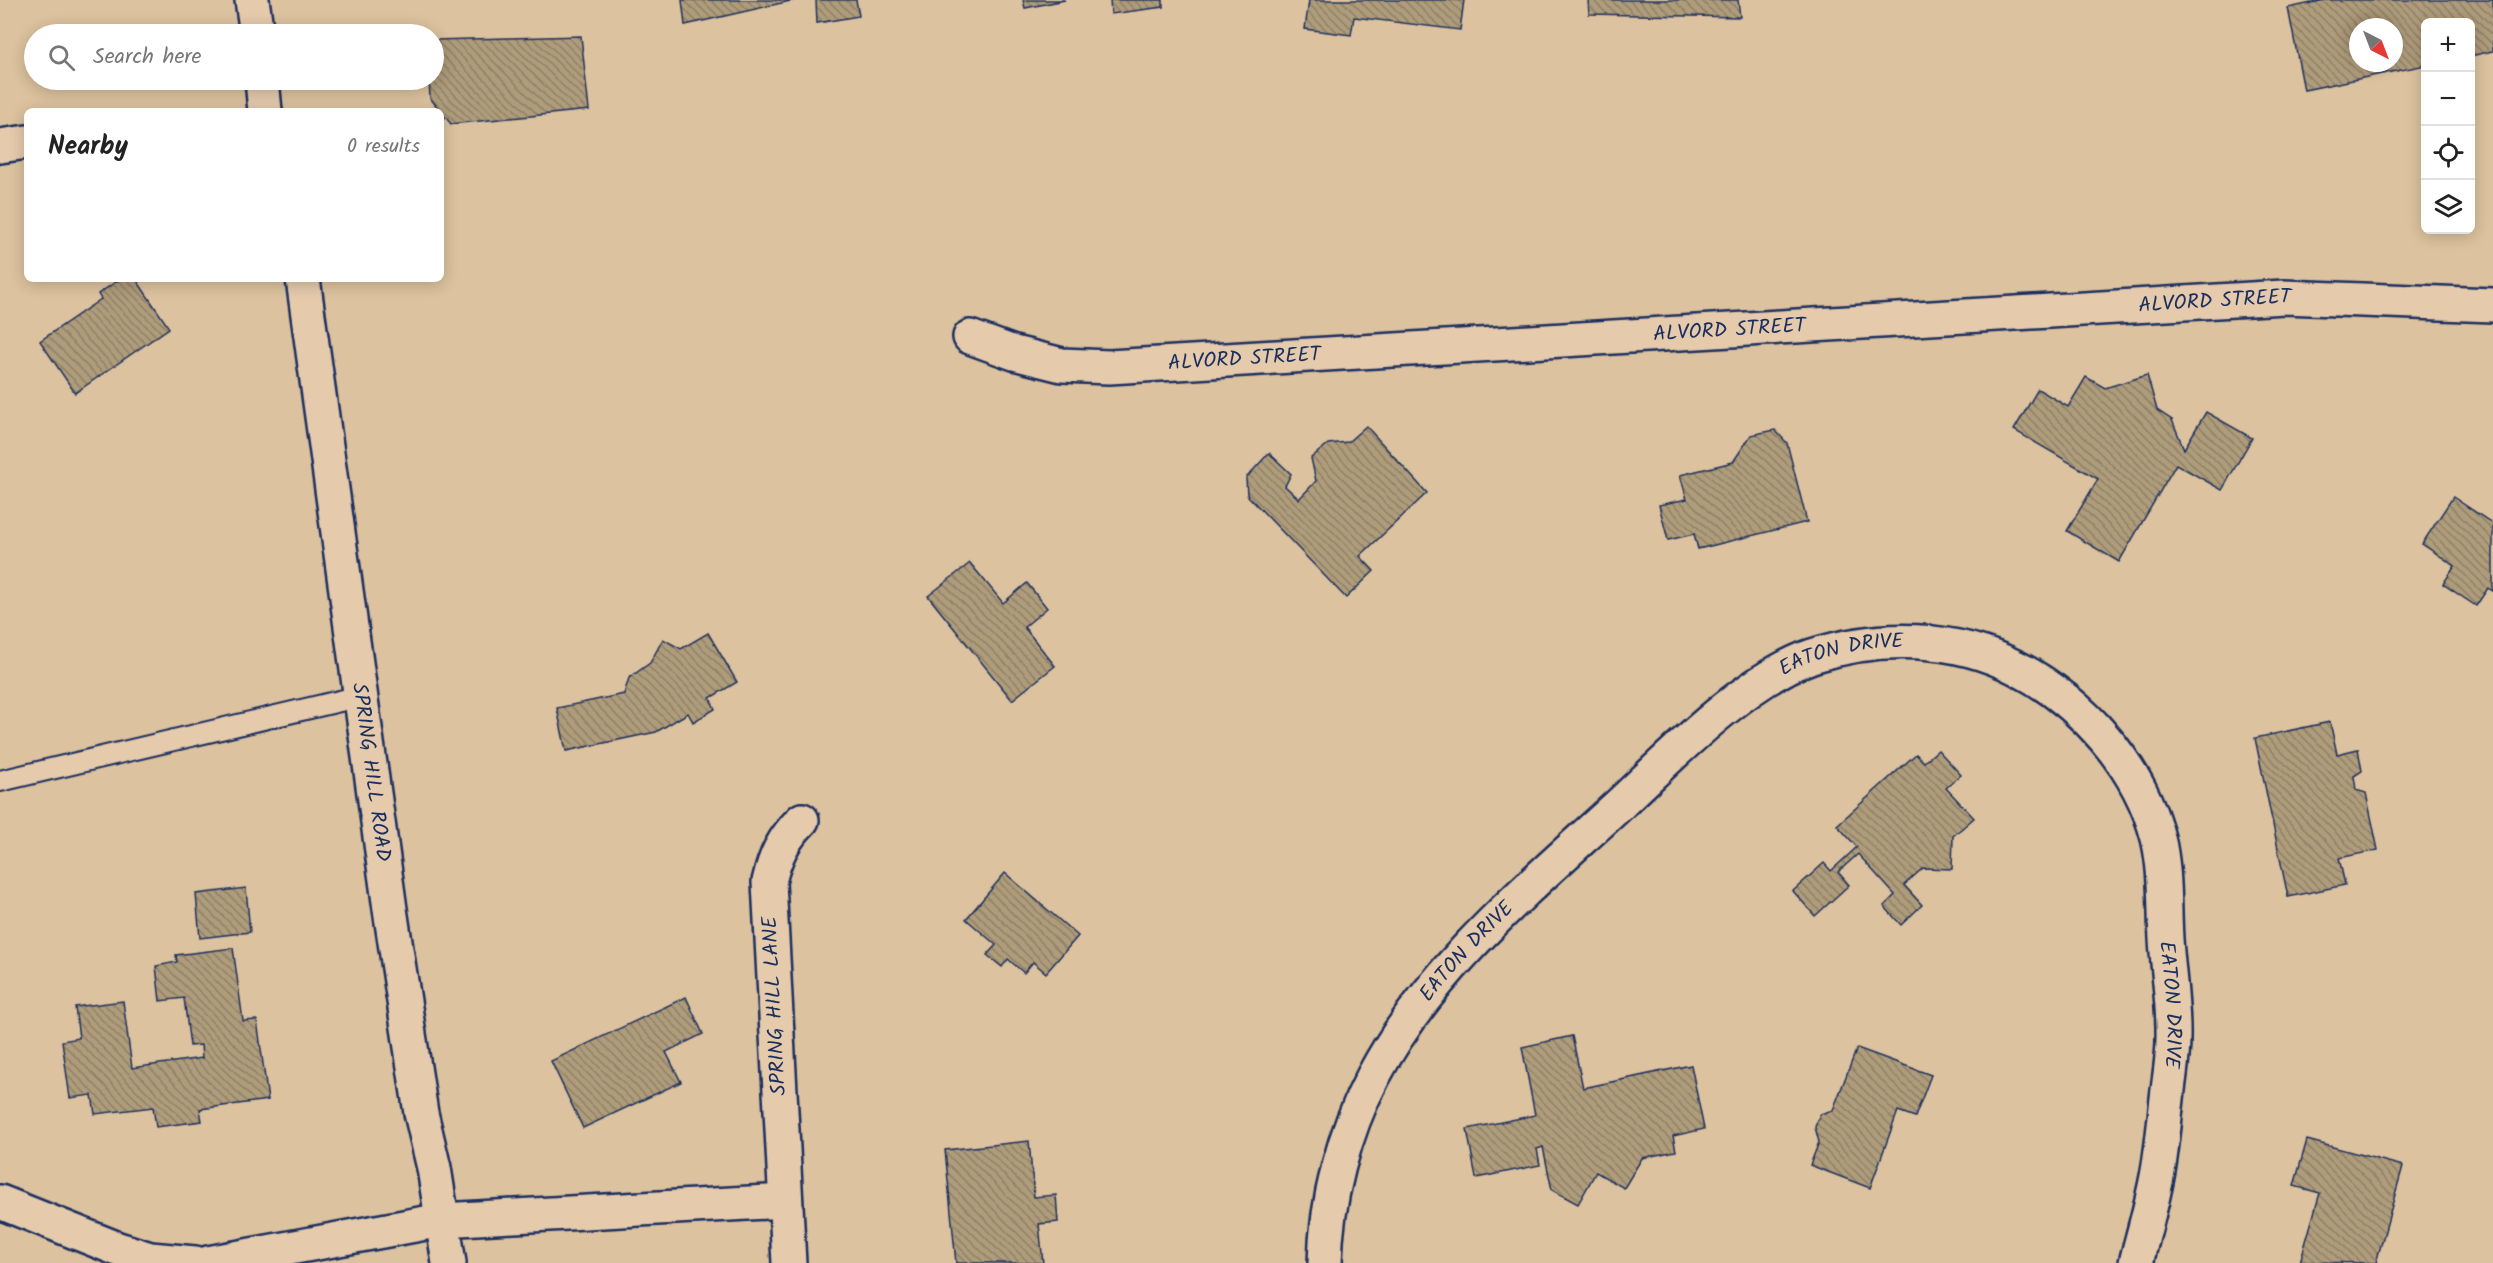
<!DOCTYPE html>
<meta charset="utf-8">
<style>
body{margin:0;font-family:Kalam,sans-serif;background:#f2f2f2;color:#222}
.controls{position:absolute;right:18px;top:18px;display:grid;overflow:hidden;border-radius:9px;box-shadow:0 3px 15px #0003}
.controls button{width:54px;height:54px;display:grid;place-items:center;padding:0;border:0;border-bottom:2px solid #e0e0e0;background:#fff;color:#222;font:30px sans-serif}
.compass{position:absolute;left:2349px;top:18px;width:54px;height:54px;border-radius:50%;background:#fff;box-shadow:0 3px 15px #0003;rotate:138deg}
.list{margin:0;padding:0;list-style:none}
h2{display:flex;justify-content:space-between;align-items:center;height:78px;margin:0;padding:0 24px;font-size:26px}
h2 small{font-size:20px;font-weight:400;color:#767676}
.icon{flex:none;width:33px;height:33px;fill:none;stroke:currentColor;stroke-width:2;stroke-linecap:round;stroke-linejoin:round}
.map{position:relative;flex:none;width:2493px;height:1263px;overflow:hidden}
.search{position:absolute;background:#fff;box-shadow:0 3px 15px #0003;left:24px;top:24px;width:420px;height:66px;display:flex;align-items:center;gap:15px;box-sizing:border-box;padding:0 21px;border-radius:33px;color:#767676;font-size:22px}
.panel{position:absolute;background:#fff;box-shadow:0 3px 15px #0003;left:24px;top:108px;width:420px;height:174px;border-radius:9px}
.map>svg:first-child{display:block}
.building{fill:url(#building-back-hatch);stroke:#1b2f5e;stroke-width:1.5;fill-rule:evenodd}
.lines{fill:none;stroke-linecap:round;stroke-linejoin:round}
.lane-casing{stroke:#1b2f5e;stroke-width:24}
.street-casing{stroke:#1b2f5e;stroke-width:38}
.secondary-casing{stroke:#1b2f5e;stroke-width:38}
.lane{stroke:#e5caac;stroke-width:20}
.street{stroke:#e5caac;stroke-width:33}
.secondary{stroke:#e5caac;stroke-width:33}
.labels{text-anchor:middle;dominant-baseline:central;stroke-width:5;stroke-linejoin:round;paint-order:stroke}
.street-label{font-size:21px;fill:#1b2f5e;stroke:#e5caac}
</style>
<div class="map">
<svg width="2493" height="1263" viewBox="0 0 2493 1263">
<defs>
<pattern id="building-back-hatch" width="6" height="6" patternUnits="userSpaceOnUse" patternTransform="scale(1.5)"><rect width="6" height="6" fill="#af9c7a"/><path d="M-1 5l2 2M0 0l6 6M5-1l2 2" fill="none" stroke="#8e8067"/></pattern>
</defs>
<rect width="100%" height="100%" fill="#dcc29e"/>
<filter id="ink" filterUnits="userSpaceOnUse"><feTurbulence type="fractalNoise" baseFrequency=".0167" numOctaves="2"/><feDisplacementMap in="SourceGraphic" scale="12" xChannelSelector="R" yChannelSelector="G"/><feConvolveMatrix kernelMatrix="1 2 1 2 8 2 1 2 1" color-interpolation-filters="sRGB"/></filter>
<g filter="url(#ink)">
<!-- building -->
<g class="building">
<polygon points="682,0 795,0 685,25"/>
<polygon points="816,0 856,0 859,16 817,23"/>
<polygon points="1023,0 1065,0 1025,8"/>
<polygon points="1110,0 1163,0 1163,7 1111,14"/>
<polygon points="1309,0 1464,0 1460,30 1354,17 1351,35 1305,29"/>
<polygon points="1588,0 1738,0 1740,17 1589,14"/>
<path d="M2325 0H2493V51L2470 56V22H2426V65L2304 90 2288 8ZM2358 27H2394V63H2358Z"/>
<polygon points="581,36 589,110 451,124 430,98 429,80 434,80 434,40"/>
<polygon points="120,279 136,279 169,328 75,393 40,341 101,299 98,294"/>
<polygon points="2147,375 2157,410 2172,420 2184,449 2206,412 2252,438 2222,490 2176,464 2119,562 2067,531 2098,479 2014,430 2038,389 2068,407 2086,377 2105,388"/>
<polygon points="1366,426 1427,493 1360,556 1374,571 1346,598 1247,495 1246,478 1269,453 1291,474 1285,486 1299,499 1316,481 1311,458 1328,444 1348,442"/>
<polygon points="1775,430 1787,443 1807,522 1698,549 1694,534 1668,540 1659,505 1687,499 1680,475 1733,462 1751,435"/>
<polygon points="2453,497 2493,524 2493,591 2488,588 2476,606 2443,584 2455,566 2422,544"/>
<polygon points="970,563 1003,603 1027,583 1047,608 1024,627 1055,666 1012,700 928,596"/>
<polygon points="708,633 737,682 710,698 715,709 693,722 688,713 656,732 566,751 557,708 624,694 629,678 650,663 663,639 681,649"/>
<polygon points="2330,722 2337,754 2358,749 2362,771 2354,776 2356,790 2366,793 2378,850 2339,858 2345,885 2288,897 2255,738"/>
<polygon points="1938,750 1961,775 1946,788 1974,818 1953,836 1952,869 1923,868 1904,885 1922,905 1901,925 1884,906 1895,895 1858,854 1838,872 1849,885 1815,916 1793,891 1824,863 1831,871 1857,847 1837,825 1916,754 1924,762"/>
<polygon points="1005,873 1078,936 1046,973 1033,962 1024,973 1008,959 1002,967 987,955 996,945 966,919"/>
<polygon points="246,888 250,932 200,938 196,894"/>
<polygon points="233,948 243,1021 257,1020 268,1100 200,1109 202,1121 156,1127 153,1107 95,1114 92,1095 70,1098 62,1041 79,1038 75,1007 123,1001 132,1068 202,1058 201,1045 190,1046 184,998 160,1001 156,966 177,962 176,955"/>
<polygon points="686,997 703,1034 666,1052 681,1082 583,1128 551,1061"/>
<polygon points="1572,1036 1583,1088 1691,1065 1704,1129 1673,1136 1676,1151 1642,1158 1624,1188 1596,1172 1578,1204 1552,1190 1543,1147 1537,1149 1540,1165 1476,1178 1467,1129 1535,1115 1522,1047"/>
<polygon points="1857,1048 1931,1075 1915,1117 1898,1111 1870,1188 1810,1165 1819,1142 1815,1127 1820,1114 1833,1110"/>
<polygon points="2307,1140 2403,1166 2376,1263 2300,1262 2320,1193 2294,1186"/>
<polygon points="1029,1141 1034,1197 1056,1195 1058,1222 1039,1224 1043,1263 956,1263 945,1150"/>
</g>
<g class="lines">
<!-- lane casing -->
<g class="lane-casing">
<polyline id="lane" points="0,781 361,696"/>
</g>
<!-- street casing -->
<g class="street-casing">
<g id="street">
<polyline points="0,146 27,142"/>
<path id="s1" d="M970 337 1014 353 1062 365 1109 367 2284 297 2493 305"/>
<polyline points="0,1202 118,1249 150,1259 195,1263"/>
<polyline points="208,1263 442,1220 785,1201"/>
<path d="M789 1263 769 882C775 856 783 839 802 820"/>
<path id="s2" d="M1325 1263C1326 1201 1344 1132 1373 1077 1431 967 1530 887 1620 804 1671 756 1746 679 1812 656 1879 634 1955 636 2017 668 2082 702 2139 765 2158 838 2166 871 2164 905 2166 939 2168 972 2174 1006 2173 1039 2173 1056 2170 1073 2168 1090 2165 1115 2163 1140 2159 1165 2154 1198 2144 1231 2136 1263"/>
</g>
</g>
<!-- secondary casing -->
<g class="secondary-casing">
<g id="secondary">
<polyline points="252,0 257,34"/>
<polyline points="262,80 265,111"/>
<path id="s3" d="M303 279 390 909 421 1113 434 1168 449 1263"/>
</g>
</g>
<!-- lane -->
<use href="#lane" class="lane"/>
<!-- street -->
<use href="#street" class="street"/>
<!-- secondary -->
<use href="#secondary" class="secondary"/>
</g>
</g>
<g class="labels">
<!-- street labels -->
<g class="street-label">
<text stroke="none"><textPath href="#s1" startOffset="1251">ALVORD STREET</textPath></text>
<text stroke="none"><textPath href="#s1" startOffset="765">ALVORD STREET</textPath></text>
<text stroke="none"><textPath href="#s1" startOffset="279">ALVORD STREET</textPath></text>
<text stroke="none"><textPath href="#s2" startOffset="837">EATON DRIVE</textPath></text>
<text stroke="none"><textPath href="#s3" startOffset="498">SPRING HILL ROAD</textPath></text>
<text stroke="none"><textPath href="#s2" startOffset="351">EATON DRIVE</textPath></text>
<text stroke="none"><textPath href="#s2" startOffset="1413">EATON DRIVE</textPath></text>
<text transform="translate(775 1006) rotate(-93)">SPRING HILL LANE</text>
</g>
</g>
</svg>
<div class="controls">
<button>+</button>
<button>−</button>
<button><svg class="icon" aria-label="locate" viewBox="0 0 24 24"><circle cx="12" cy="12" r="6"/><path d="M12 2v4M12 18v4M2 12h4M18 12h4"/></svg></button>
<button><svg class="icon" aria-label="layers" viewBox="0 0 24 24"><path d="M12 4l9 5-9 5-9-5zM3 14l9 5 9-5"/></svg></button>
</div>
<svg class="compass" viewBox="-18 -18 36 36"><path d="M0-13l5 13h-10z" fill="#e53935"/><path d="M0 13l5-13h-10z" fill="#767676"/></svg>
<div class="search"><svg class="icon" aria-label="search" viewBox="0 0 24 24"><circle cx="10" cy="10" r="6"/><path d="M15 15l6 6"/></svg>Search here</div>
<section class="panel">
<h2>Nearby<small>0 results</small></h2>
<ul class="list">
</ul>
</section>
</div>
